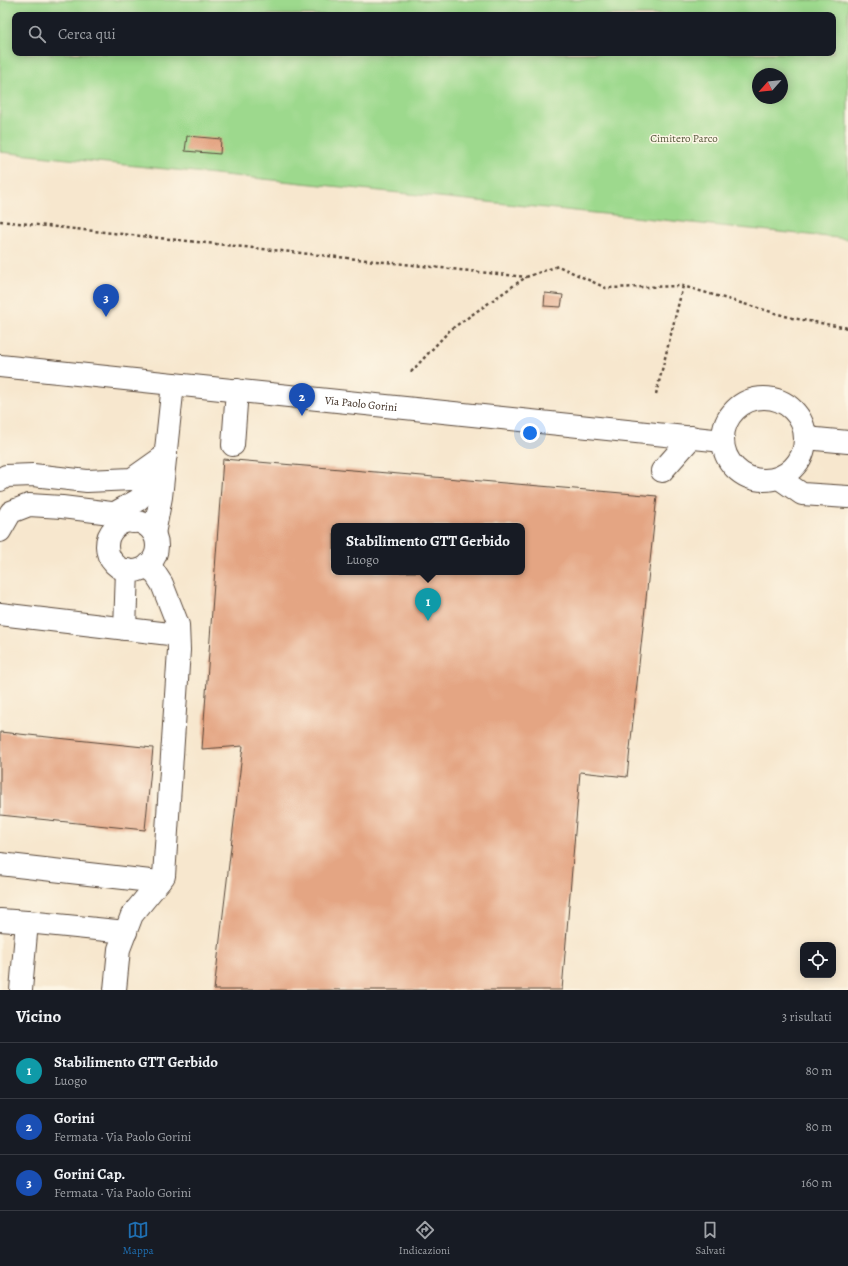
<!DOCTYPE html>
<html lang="it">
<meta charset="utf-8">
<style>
body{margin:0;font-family:Alegreya,serif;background:#20242c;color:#f1f3f6}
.controls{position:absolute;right:12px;bottom:12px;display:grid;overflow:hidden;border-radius:8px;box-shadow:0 2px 10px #0003}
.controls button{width:36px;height:36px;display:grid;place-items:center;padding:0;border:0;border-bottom:1px solid #363941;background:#171b24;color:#f1f3f6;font:20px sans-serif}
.compass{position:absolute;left:752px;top:68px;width:36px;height:36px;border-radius:50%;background:#171b24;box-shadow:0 2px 10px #0003;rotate:243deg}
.you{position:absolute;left:530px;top:433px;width:14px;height:14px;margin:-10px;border:3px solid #fff;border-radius:50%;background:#1a73e8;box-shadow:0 0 0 6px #1a73e833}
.badge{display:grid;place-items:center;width:26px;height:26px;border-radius:50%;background:#1f6fb2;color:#fff;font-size:13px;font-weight:700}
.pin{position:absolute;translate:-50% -33px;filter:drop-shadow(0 1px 2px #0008)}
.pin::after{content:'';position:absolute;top:21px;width:14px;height:12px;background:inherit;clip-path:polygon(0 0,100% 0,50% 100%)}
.popup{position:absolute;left:331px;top:523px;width:194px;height:52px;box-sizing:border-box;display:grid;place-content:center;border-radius:8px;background:#171b24;filter:drop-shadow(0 1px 3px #0005);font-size:13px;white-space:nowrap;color:#9ea1a6}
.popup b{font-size:15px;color:#f1f3f6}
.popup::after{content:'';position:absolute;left:50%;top:100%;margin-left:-8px;border:8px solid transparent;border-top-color:#171b24}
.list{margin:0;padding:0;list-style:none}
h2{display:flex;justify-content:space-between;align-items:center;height:52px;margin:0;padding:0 16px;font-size:17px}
h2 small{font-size:13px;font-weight:400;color:#9ea1a6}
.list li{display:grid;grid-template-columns:26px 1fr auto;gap:12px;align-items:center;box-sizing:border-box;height:56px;padding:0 16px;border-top:1px solid #363941}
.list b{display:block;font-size:15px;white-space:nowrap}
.list p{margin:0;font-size:13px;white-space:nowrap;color:#9ea1a6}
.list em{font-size:13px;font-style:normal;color:#9ea1a6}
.icon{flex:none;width:22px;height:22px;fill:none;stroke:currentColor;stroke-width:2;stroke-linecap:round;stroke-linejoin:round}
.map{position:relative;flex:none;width:848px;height:990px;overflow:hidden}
.search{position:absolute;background:#171b24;box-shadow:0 2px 10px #0003;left:12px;right:12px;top:12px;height:44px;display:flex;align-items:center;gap:10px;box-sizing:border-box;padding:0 14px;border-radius:8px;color:#9ea1a6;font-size:15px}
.sheet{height:220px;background:#171b24}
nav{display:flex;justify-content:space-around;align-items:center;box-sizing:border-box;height:56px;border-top:1px solid #363941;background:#171b24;font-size:11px;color:#9ea1a6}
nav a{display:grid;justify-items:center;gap:2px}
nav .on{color:#1f6fb2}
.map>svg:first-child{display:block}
.green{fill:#9dd98d;stroke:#6c8256;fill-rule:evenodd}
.building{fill:#e4a583;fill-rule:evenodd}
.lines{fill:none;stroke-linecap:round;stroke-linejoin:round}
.minor-casing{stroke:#574638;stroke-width:24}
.path{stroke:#574638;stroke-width:2.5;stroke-dasharray:3 3;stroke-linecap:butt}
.minor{stroke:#fff;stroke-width:22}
.labels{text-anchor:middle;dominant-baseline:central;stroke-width:3;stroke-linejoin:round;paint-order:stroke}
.park-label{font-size:11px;fill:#54563a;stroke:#fcf5e5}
.street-label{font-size:11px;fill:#3b2a1e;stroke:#fcf5e5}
</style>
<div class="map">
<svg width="848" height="990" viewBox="0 0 848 990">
<rect width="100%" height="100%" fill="#fcf5e5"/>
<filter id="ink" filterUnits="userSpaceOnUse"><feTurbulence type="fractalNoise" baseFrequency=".025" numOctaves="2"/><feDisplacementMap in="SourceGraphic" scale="8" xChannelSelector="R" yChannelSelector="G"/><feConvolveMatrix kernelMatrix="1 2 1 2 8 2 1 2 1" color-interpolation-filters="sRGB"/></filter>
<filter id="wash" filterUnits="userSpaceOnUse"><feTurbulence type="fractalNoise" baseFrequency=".012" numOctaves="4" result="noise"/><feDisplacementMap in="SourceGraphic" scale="16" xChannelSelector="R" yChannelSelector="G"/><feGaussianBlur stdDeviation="0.9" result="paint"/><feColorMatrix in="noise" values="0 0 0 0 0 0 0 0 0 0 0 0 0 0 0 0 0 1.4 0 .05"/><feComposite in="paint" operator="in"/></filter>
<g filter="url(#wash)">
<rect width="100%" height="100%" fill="#f7e7ce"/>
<!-- green -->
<path class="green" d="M0 0H848V239L0 152ZM15 15H833V53H15ZM758 74H782V98H758Z"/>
<g id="blocks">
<!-- building -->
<g class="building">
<polygon points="187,136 221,139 220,154 185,151"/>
<polygon points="545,293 563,295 561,307 544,306"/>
<path d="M223 459 657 496 627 777 580 772 562 990H214L243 746 202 749ZM334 526H522V572H334Z"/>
<polygon points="0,732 153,748 145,830 0,815"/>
</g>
</g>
</g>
<g filter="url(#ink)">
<use href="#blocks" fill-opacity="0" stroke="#574638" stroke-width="1"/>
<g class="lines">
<!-- minor casing -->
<g class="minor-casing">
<g id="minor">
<path id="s1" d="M0 366 723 441"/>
<circle cx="764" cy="439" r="41"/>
<polyline points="806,438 848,442"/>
<polyline points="233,445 237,390"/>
<polyline points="662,471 692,437"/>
<polyline points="779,478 802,494 848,497"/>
<polyline points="0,480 6,476 33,475 87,481 132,479 166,455"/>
<polyline points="113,514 138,500 163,474"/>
<circle cx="132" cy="546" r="25"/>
<polyline points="0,531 11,512 29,505 62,507 111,513 133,522"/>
<polyline points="154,534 161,497 173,384"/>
<polyline points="0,614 178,635"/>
<polyline points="125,629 127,570"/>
<polyline points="0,864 159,882"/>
<polyline points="0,920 27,922 126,932"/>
<polyline points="21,990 27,922"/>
<polyline points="115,990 119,949 132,915 164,876 179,650 178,625 162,584 149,564"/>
</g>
</g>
<!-- path -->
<g class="path">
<polyline points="0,221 526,277"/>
<polyline points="411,372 450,330 526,277 558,266 606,288 683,286 792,318 848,328"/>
<polyline points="656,394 683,286"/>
</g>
<!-- minor -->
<use href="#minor" class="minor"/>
</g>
</g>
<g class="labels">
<!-- park labels -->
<g class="park-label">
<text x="684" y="138">Cimitero Parco</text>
</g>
<!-- street labels -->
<g class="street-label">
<text stroke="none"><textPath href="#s1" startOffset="363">Via Paolo Gorini</textPath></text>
</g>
</g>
</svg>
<div class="controls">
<button><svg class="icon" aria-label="locate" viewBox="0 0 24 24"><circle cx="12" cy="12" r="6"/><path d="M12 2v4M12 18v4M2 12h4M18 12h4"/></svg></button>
</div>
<svg class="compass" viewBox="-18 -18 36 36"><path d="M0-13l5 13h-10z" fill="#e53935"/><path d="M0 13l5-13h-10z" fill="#9ea1a6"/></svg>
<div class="you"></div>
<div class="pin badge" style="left:428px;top:621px;background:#0f9aa8">1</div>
<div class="popup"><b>Stabilimento GTT Gerbido</b>Luogo</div>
<div class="pin badge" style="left:302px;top:416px;background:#1a4fb4">2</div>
<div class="pin badge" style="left:106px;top:317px;background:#1a4fb4">3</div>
<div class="search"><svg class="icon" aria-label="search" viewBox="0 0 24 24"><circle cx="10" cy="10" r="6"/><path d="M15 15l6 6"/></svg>Cerca qui</div>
</div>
<section class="sheet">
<h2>Vicino<small>3 risultati</small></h2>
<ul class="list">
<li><span class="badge" style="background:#0f9aa8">1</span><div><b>Stabilimento GTT Gerbido</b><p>Luogo</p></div><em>80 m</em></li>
<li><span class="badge" style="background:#1a4fb4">2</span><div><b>Gorini</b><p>Fermata · Via Paolo Gorini</p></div><em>80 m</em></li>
<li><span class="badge" style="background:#1a4fb4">3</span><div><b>Gorini Cap.</b><p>Fermata · Via Paolo Gorini</p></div><em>160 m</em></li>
</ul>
</section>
<nav>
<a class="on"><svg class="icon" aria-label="map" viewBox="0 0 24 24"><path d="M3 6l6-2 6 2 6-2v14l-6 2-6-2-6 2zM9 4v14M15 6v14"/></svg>Mappa</a>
<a><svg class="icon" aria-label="directions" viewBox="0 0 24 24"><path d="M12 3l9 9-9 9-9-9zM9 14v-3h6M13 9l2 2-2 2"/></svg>Indicazioni</a>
<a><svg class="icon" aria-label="saved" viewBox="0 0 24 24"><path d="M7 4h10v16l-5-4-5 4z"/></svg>Salvati</a>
</nav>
